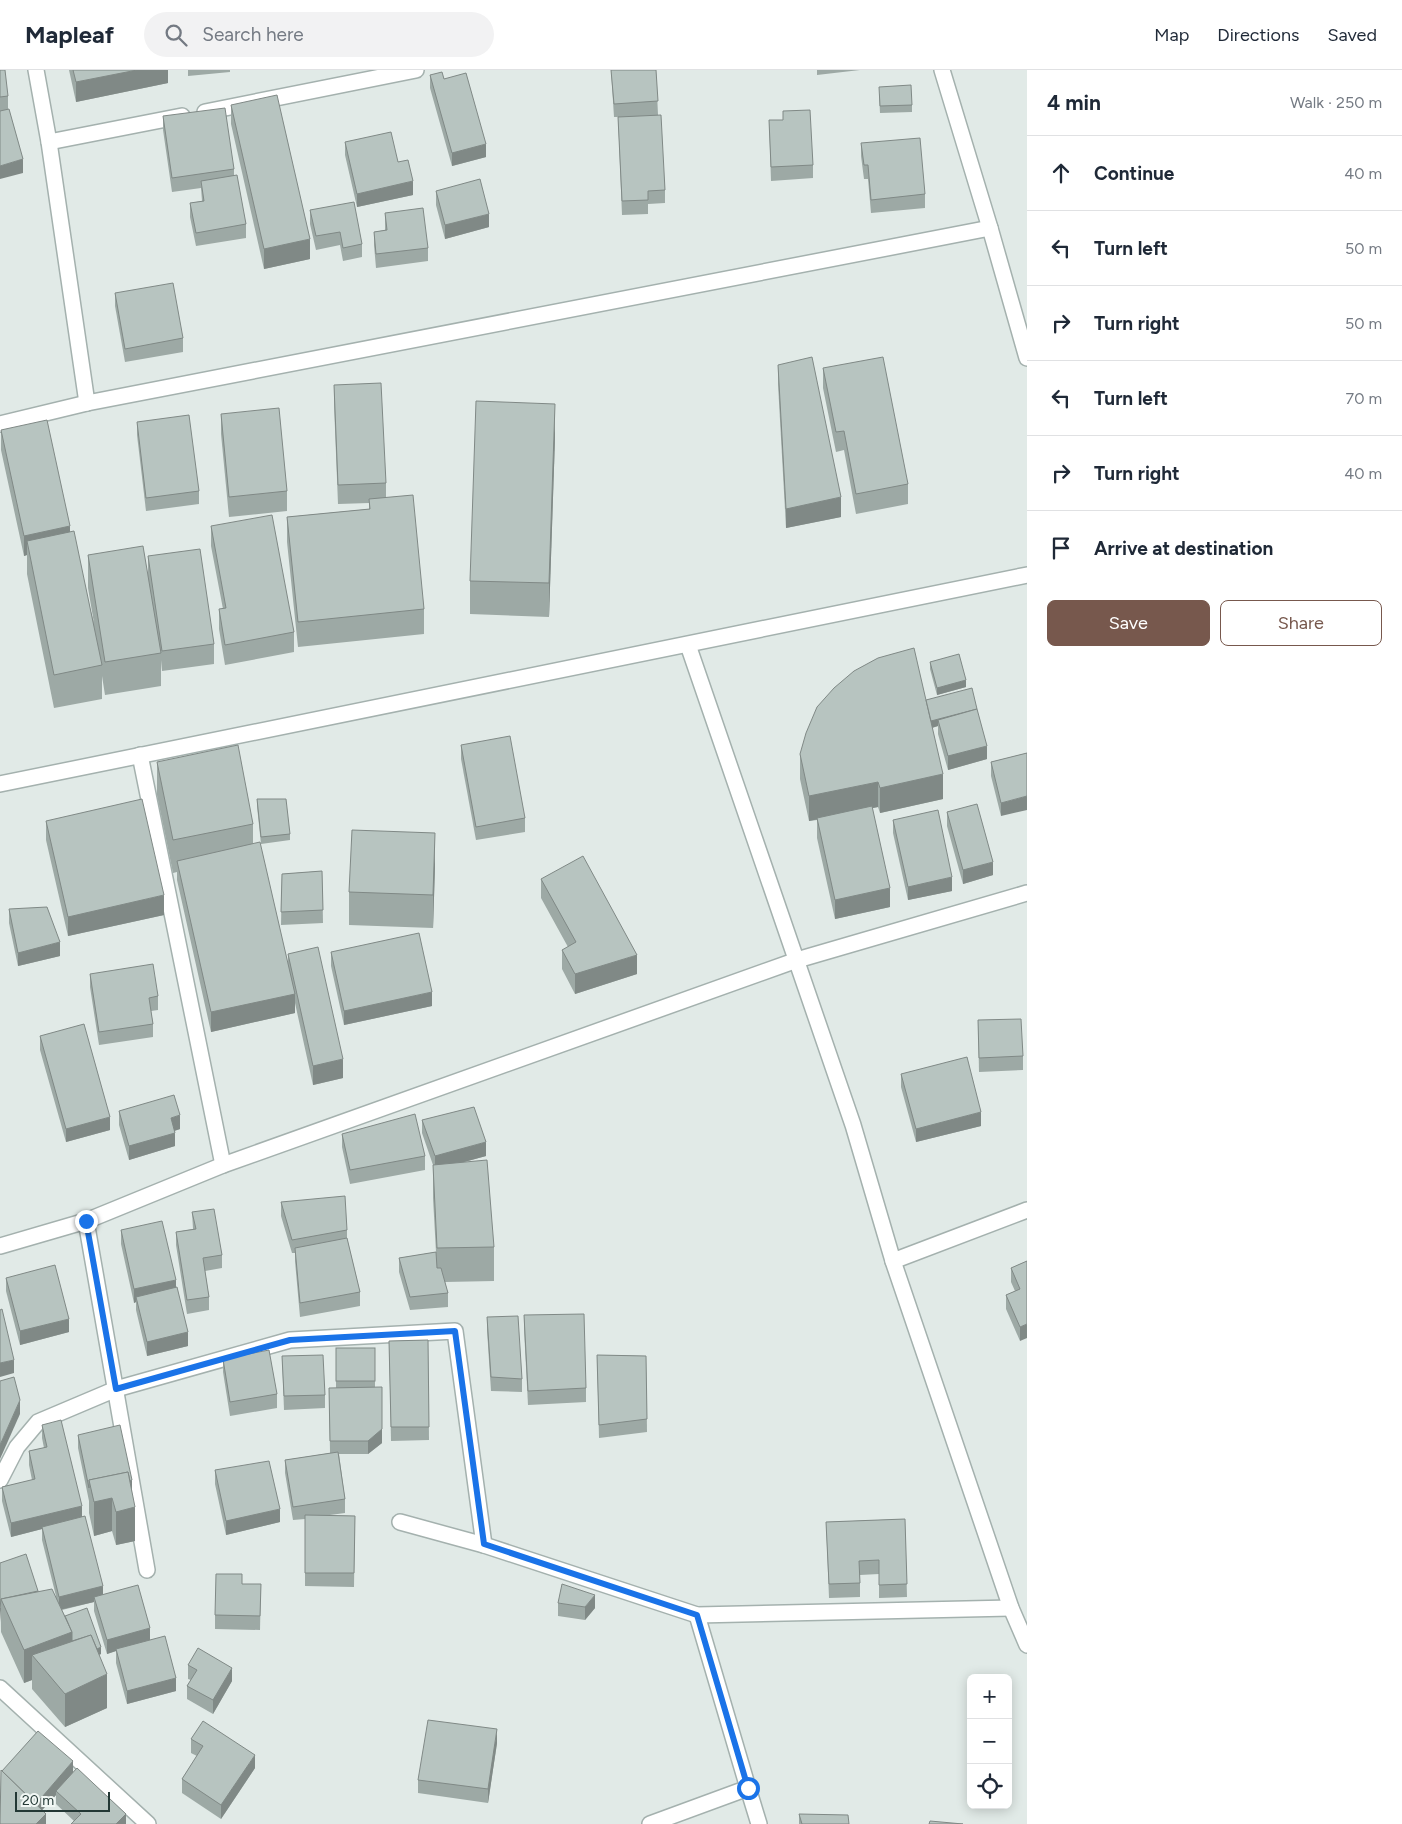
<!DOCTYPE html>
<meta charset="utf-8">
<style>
body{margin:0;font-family:Figtree,sans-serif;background:#f2f2f3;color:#1f2937}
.controls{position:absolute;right:15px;bottom:15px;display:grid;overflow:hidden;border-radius:8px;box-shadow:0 2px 12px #0003}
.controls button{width:45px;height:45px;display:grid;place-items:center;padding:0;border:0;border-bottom:1px solid #e0e1e3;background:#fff;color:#1f2937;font:25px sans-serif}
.scale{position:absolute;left:15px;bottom:12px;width:95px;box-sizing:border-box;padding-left:5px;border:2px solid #233835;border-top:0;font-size:14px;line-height:18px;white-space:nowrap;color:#233835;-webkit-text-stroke:4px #f1f7f4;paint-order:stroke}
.stop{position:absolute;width:15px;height:15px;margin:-11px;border:4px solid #1a73e8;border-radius:50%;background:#fff}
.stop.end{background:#1a73e8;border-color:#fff;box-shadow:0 1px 5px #0008}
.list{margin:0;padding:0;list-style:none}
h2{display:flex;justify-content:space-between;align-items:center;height:65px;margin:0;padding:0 20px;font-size:21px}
h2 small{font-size:16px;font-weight:400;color:#747a83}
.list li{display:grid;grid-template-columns:32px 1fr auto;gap:15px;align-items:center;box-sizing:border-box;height:75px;padding:0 20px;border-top:1px solid #e0e1e3}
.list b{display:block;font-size:19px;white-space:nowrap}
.list em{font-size:16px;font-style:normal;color:#747a83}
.actions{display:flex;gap:10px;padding:15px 20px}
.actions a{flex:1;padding:11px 0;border:1px solid #77584d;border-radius:8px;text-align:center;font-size:18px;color:#77584d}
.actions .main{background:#77584d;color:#fff}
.icon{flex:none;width:28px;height:28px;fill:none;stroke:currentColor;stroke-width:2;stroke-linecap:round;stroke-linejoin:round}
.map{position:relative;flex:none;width:1027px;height:1754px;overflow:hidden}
header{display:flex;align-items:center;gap:30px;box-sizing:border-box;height:70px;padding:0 25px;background:#fff;border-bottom:1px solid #e0e1e3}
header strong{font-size:24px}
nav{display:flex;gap:28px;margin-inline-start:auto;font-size:18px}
.search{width:350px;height:45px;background:#f2f2f3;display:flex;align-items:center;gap:12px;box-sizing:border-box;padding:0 18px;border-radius:28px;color:#747a83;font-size:19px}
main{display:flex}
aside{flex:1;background:#fff}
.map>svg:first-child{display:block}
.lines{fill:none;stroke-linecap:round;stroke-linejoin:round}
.minor-casing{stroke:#a4b1ae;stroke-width:18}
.minor{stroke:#fff;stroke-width:15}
.wall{fill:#9da9a5}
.shaded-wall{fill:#808986}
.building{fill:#b7c4c0;stroke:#808986}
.route{stroke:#1a73e8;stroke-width:6}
</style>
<header>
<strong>Mapleaf</strong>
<div class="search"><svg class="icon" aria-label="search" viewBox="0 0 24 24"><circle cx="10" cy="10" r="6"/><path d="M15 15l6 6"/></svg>Search here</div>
<nav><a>Map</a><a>Directions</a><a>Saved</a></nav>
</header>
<main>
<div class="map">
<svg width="1027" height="1754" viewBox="0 0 1027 1754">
<rect width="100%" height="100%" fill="#e1eae7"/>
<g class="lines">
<!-- minor casing -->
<g class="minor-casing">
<g id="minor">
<polyline points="36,0 49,72 87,333"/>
<polyline points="942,0 990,158 1027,288"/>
<polyline points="205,42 416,0"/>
<polyline points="49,72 182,46"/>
<polyline points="0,354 87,333 990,158"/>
<polyline points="688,575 853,1055 893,1191 1011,1538 1027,1575"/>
<polyline points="140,685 223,1095"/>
<polyline points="0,714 1027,505"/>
<polyline points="86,1151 147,1500"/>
<polyline points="0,1176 86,1151 223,1095 797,890 1027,823"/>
<polyline points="893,1191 1027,1140"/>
<polyline points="0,1410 17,1377 38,1352 116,1319 290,1270 455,1261 484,1475 697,1545 1011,1538"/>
<polyline points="400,1452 484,1475"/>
<polyline points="0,1618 148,1754"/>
<polyline points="748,1718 759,1754"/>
<polyline points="650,1754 748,1718 697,1545"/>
</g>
</g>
<!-- minor -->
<use href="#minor" class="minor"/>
</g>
<!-- wall -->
<g class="wall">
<polygon points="0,0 8,26 8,39 23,103 0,41"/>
<polygon points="69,0 168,0 168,13 76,32"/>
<polygon points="188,0 230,0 230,2 188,6"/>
<polygon points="611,0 656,0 658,45 665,120 665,133 648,134 648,144 622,145 618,47 614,47"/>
<polygon points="817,0 860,0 817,5"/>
<polygon points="430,5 444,9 486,87 452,96 430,18"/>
<polygon points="879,24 912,35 912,42 880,43"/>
<polygon points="231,35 310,189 264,199 231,54"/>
<polygon points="783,41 813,95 813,108 771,111 769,50 783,50"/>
<polygon points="163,46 234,99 234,105 246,154 246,168 196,176 190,147 190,133 202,131 201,118 172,122 163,60"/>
<polygon points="345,72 398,92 413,125 357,137 345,85"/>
<polygon points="861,73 925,124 925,138 871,143 868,109 864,109 861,86"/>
<polygon points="436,121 489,157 445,169 436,135"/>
<polygon points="310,140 362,174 362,187 343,191 340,175 316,180 310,154"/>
<polygon points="385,143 428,178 428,191 376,198 374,175 374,162 385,160"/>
<polygon points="115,223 183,268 183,282 125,292 115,236"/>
<polygon points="778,295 841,447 786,458 778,314"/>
<polygon points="823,298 908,414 908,434 856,444 844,380 836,382 823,318"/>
<polygon points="334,315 386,413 386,428 424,539 424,564 298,577 287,472 287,447 369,439 369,433 338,434 334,334"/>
<polygon points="221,344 287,421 287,441 229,447 221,364"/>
<polygon points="137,352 199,421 199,434 146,441 137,365"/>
<polygon points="1,360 70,461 94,553 88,518 88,485 148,506 148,486 214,574 214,594 162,601 161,590 161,616 105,625 102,606 102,629 54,638 27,504 27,485 24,486 1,380"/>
<polygon points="555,368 549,547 470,544 470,511"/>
<polygon points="211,456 294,562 294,582 225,595 219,559 219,539 223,539 211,476"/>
<polygon points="930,592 966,617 937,625 930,599"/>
<polygon points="926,630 977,641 987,689 948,700 938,664 938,656 932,658 943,729 880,743 878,737 872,738 890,837 835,849 817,768 817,750 809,751 800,709 800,684"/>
<polygon points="461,675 525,748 525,762 476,770 461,689"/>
<polygon points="1027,683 1001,746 991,706 991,692"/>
<polygon points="157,692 253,754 253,774 288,894 288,884 343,1008 313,1015 295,933 295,943 211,962 177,810 177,802 173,803 157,725"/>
<polygon points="257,729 290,764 290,770 261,774 257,736"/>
<polygon points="947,742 993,805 963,814 947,756"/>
<polygon points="893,750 952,821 908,830 893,763"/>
<polygon points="46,751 164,845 68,866 46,770"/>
<polygon points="435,796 433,858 349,855 349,822"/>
<polygon points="322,801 323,853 281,855 282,804"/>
<polygon points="541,809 637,904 575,924 562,899 562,880 568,877 541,828"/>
<polygon points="9,839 60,886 18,896 9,853"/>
<polygon points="331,882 432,936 344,955 331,896"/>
<polygon points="90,904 158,926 158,940 151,941 153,954 153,967 99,975 90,917"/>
<polygon points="978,950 1023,986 1023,1000 979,1002"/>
<polygon points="40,966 110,1060 66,1072 40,980"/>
<polygon points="901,1004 981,1056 916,1072 901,1017"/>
<polygon points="119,1041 180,1059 174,1061 175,1076 129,1090 119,1055"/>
<polygon points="422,1050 486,1086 464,1092 494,1177 494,1211 445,1212 448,1223 448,1237 410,1240 399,1202 399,1188 436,1182 433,1128 433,1095 422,1063"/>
<polygon points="342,1064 425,1086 425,1100 350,1114 342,1077"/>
<polygon points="281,1132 347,1160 347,1168 360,1222 360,1236 300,1247 295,1191 295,1183 292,1183 281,1146"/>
<polygon points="192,1142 222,1185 222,1198 205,1201 209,1227 209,1240 187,1244 176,1175 176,1162 193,1159"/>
<polygon points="121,1160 176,1217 188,1276 147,1286 136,1240 136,1232 134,1233 121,1174"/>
<polygon points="1027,1191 1020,1271 1006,1239 1006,1225 1015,1221 1011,1212 1011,1198"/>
<polygon points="6,1208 69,1262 20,1275 6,1221"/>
<polygon points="524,1245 586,1318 586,1332 528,1335 524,1259"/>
<polygon points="487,1247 522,1309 522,1322 491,1321 487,1260"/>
<polygon points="428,1270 429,1370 391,1371 389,1271"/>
<polygon points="336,1278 375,1278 375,1317 382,1373 368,1384 339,1384 345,1429 345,1443 330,1445 355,1446 354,1517 305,1516 305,1449 293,1450 285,1403 285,1390 330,1383 329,1318 336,1318"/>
<polygon points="597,1285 646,1286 647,1362 599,1368"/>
<polygon points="282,1286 325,1325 325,1338 284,1340"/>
<polygon points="223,1289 277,1324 277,1338 230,1346 223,1302"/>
<polygon points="42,1355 82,1447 103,1525 150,1570 176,1621 127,1634 116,1593 116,1581 107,1584 94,1541 94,1532 62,1540 65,1546 101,1584 99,1585 107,1638 65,1657 32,1619 32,1610 24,1613 1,1562 0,1493 38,1521 56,1526 42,1470 42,1459 11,1467 2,1431 2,1417 32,1410 29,1395 29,1381 44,1378 42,1368"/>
<polygon points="78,1365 132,1424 135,1471 116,1475 112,1461 94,1466 89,1443 89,1431 78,1378"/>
<polygon points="215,1400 280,1452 226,1465 215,1414"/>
<polygon points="905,1449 907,1527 879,1528 879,1504 860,1505 860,1527 829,1528 826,1452"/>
<polygon points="261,1514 260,1560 215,1559 215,1545"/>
<polygon points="558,1533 595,1538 585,1550 558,1546"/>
<polygon points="188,1595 232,1611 213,1644 187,1629 187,1616 191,1610 188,1609"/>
<polygon points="191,1669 255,1698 221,1749 182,1723 182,1709 197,1686 191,1683"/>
<polygon points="497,1673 488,1733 418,1723 418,1710"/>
<polygon points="2,1701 73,1702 126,1754 74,1751 56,1734 56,1725 42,1740 46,1754"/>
<polygon points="799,1744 849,1754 799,1754"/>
</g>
<!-- shaded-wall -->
<g class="shaded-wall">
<polygon points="137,0 168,0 168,13 76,32 76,12"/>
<polygon points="486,74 486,87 452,96 452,83"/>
<polygon points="23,89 23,103 0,109 0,96"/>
<polygon points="413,111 413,125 357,137 357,124"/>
<polygon points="489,144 489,157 445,169 445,155"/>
<polygon points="310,169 310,189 264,199 264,179"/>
<polygon points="555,334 555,368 549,547 549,513"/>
<polygon points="841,427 841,447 786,458 786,439"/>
<polygon points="70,456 70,476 27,471 27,485 24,486 24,466"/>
<polygon points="966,610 966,617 937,625 937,618"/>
<polygon points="977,639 977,646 938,650 938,656 928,659 928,652"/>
<polygon points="987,676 987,689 948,700 948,686"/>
<polygon points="943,704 943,729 880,743 880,718"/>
<polygon points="878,712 878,737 809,751 809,726"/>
<polygon points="1027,726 1027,740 1001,746 1001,733"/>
<polygon points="435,763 435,796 433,858 433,825"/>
<polygon points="993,792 993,805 963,814 963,800"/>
<polygon points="952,807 952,821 908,830 908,817"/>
<polygon points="890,818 890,837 835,849 835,830"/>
<polygon points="164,825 164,845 68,866 68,847"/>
<polygon points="60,872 60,886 18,896 18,883"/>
<polygon points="637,885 637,904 575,924 575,904"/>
<polygon points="432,922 432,936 344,955 344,941"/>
<polygon points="295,924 295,943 211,962 211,942"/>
<polygon points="343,989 343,1008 313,1015 313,996"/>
<polygon points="981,1042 981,1056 916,1072 916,1059"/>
<polygon points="180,1045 180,1059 171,1062 171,1048"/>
<polygon points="110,1047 110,1060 66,1072 66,1059"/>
<polygon points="175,1063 175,1076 129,1090 129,1076"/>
<polygon points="486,1072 486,1086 435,1100 435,1086"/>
<polygon points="176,1210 176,1223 136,1227 136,1232 134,1233 134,1219"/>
<polygon points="69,1249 69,1262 20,1275 20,1261"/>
<polygon points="1027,1254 1027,1268 1020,1271 1020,1257"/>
<polygon points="188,1262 188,1276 147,1286 147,1272"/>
<polygon points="14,1290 14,1303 0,1307 0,1293"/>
<polygon points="20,1330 20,1344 0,1389 0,1375"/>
<polygon points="382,1359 382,1373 368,1384 368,1371"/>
<polygon points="132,1410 132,1424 112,1428 112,1461 94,1466 94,1432 91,1420"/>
<polygon points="82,1436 82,1450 42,1457 42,1459 11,1467 11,1453"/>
<polygon points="135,1437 135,1471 116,1475 116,1442"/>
<polygon points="280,1439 280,1452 226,1465 226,1451"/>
<polygon points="103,1516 103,1530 94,1527 94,1532 59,1540 59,1527"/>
<polygon points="595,1525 595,1538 585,1550 585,1537"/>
<polygon points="0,1538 1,1538 0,1552"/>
<polygon points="150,1558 150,1571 116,1579 116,1581 107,1584 107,1570"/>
<polygon points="72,1562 72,1596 32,1585 32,1610 24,1613 24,1580"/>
<polygon points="101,1577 101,1584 76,1593 76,1586"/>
<polygon points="232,1598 232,1611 213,1644 213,1630"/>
<polygon points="107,1604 107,1638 65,1657 65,1624"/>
<polygon points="176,1608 176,1621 127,1634 127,1621"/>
<polygon points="497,1659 497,1673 488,1733 488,1719"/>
<polygon points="255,1685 255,1698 221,1749 221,1735"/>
<polygon points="73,1691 73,1705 56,1721 56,1725 33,1750 33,1737"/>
<polygon points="46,1744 46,1754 36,1754"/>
<polygon points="126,1744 126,1754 116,1754"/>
</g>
<!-- building -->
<g class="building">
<polygon points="0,0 5,0 8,26 0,27"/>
<polygon points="73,0 137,0 76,12"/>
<polygon points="611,0 656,0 658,31 614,34"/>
<polygon points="442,2 444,9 466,3 486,74 452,83 430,5"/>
<polygon points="911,15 912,35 880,36 879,17"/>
<polygon points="277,25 310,169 264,179 231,35"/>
<polygon points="225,38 234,99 172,108 163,46"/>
<polygon points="9,39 23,89 0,96 0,41"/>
<polygon points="810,40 813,95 771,97 769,50 783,50 783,41"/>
<polygon points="661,45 665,120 648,121 648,130 622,131 618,47"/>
<polygon points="391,62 398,92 408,90 413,111 357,124 345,72"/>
<polygon points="920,68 925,124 871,130 868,95 864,95 861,73"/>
<polygon points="237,105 246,154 196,163 190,133 204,131 201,111"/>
<polygon points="480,109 489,144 445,155 436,121"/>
<polygon points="354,132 362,174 343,178 340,162 316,166 310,140"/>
<polygon points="423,138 428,178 376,184 374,162 387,160 385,143"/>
<polygon points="173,213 183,268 125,279 115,223"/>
<polygon points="812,287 841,427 786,439 778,295"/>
<polygon points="883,287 908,414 856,424 844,361 836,362 823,298"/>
<polygon points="381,313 386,413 338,415 334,315"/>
<polygon points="476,331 555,334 549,513 470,511"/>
<polygon points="279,338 287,421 229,427 221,344"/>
<polygon points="189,345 199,421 146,428 137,352"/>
<polygon points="47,350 70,456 24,466 1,360"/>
<polygon points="413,425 424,539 298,552 287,447 370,439 369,429"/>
<polygon points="272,445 294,562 225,575 219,539 226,538 211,456"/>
<polygon points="74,461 102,595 54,605 27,471"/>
<polygon points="143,476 161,583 105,592 88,485"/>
<polygon points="200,479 214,574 162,581 148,486"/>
<polygon points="914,578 943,704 880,718 878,712 809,726 800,684 806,663 817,637 834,618 854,601 878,588"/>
<polygon points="959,584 966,610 937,618 930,592"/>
<polygon points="972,618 977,639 931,651 926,630"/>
<polygon points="977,639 987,676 948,686 938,650"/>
<polygon points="510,666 525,748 476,757 461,675"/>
<polygon points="238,675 253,754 173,770 157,692"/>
<polygon points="1027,683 1027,726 1001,733 991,692"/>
<polygon points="142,729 164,825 68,847 46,751"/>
<polygon points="257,729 286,729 290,764 261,767"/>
<polygon points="977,734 993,792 963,800 947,742"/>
<polygon points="872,736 890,818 835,830 817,748"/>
<polygon points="938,740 952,807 908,817 893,750"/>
<polygon points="352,760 435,763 433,825 349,822"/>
<polygon points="260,772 295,924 211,942 177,791"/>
<polygon points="583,786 637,885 575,904 562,880 576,872 541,809"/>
<polygon points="322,801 323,840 281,842 282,804"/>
<polygon points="47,837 60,872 18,883 9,839"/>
<polygon points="419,863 432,922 344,941 331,882"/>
<polygon points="318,877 343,989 313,996 288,884"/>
<polygon points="153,894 158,926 149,928 153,954 99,962 90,904"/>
<polygon points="1021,949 1023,986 979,988 978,950"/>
<polygon points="84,954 110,1047 66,1059 40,966"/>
<polygon points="967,987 981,1042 916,1059 901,1004"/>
<polygon points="174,1025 180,1045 171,1048 175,1063 129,1076 119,1041"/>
<polygon points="474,1037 486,1072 435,1086 422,1050"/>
<polygon points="415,1044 425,1086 350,1100 342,1064"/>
<polygon points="487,1090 494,1177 437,1178 433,1095"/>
<polygon points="345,1126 347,1160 292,1170 281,1132"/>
<polygon points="214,1139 222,1185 203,1188 209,1227 187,1230 176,1162 196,1159 192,1142"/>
<polygon points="162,1151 176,1210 134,1219 121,1160"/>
<polygon points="347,1168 360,1222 300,1233 295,1178"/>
<polygon points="436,1182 437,1198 441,1198 448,1223 410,1227 399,1188"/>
<polygon points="1027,1191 1027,1254 1020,1257 1006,1225 1020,1219 1011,1198"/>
<polygon points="55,1195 69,1249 20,1261 6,1208"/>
<polygon points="177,1217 188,1262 147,1272 136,1227"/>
<polygon points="2,1239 14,1290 0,1293 0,1240"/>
<polygon points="584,1244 586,1318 528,1321 524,1245"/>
<polygon points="518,1246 522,1309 491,1307 487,1247"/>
<polygon points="428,1270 429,1357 391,1357 389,1271"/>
<rect x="336" y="1278" width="39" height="33"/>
<polygon points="269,1280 277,1324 230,1332 223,1289"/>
<polygon points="323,1285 325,1325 284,1326 282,1286"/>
<polygon points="597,1285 646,1286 647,1349 599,1355"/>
<polygon points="14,1307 20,1330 0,1375 0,1311"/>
<polygon points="382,1317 382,1359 368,1371 330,1371 329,1318"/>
<polygon points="61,1350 82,1436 11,1453 2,1417 35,1409 29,1381 47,1377 42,1355"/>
<polygon points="120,1355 132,1410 130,1411 128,1402 89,1410 89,1418 78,1365"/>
<polygon points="338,1382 345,1429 293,1437 285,1390"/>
<polygon points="269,1391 280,1439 226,1451 215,1400"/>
<polygon points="128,1402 135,1437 116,1442 112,1428 94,1432 89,1410"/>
<polygon points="305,1445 355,1446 354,1503 305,1503"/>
<polygon points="85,1446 103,1516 59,1527 42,1457"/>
<polygon points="905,1449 907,1514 879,1515 879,1490 859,1491 860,1513 829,1514 826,1452"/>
<polygon points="26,1484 38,1521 1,1529 0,1538 0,1493"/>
<polygon points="216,1504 242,1504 242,1514 261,1514 260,1546 215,1545"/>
<polygon points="562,1514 595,1525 585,1537 558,1533"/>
<polygon points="138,1515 150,1558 107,1570 94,1527"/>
<polygon points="52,1519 72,1562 24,1580 1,1529"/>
<polygon points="87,1538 101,1577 97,1579 91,1565 72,1571 72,1562 65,1546"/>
<polygon points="91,1565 107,1604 65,1624 32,1585"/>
<polygon points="165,1566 176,1608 127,1621 116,1579"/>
<polygon points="198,1578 232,1598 213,1630 187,1616 197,1600 188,1595"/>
<polygon points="428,1650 497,1659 488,1719 418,1710"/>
<polygon points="203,1651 255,1685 221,1735 182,1709 203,1676 191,1669"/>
<polygon points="38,1661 73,1691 36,1734 2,1701"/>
<polygon points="77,1698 126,1744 116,1754 71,1754 81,1744 56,1721"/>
<polygon points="1,1700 46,1744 36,1754 0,1754"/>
<polygon points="799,1744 848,1745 849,1754 802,1754"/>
<polygon points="930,1751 963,1754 929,1754"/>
</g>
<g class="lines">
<!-- route -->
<polyline class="route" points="86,1151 116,1319 290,1270 455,1261 484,1474 697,1545 748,1718"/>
</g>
</svg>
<div class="controls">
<button>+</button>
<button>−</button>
<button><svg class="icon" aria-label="locate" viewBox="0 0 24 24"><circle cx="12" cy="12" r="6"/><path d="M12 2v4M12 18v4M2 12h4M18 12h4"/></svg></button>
</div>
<div class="scale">20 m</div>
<div class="stop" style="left:748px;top:1718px"></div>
<div class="stop end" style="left:86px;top:1151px"></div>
</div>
<aside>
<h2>4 min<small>Walk · 250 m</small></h2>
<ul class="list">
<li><svg class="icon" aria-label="ahead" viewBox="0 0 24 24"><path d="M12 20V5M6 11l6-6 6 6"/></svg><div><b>Continue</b></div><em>40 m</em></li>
<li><svg class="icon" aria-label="left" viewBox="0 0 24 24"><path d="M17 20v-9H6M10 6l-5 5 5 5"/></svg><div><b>Turn left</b></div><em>50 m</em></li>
<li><svg class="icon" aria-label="right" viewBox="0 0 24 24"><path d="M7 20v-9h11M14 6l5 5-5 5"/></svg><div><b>Turn right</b></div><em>50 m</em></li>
<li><svg class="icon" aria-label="left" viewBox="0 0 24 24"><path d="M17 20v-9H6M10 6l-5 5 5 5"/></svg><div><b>Turn left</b></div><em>70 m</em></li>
<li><svg class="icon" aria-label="right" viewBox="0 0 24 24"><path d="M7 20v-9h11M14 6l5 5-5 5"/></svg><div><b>Turn right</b></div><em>40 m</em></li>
<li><svg class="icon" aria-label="arrive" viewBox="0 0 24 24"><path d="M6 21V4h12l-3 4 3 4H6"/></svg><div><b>Arrive at destination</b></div></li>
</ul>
<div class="actions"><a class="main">Save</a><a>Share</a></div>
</aside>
</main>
